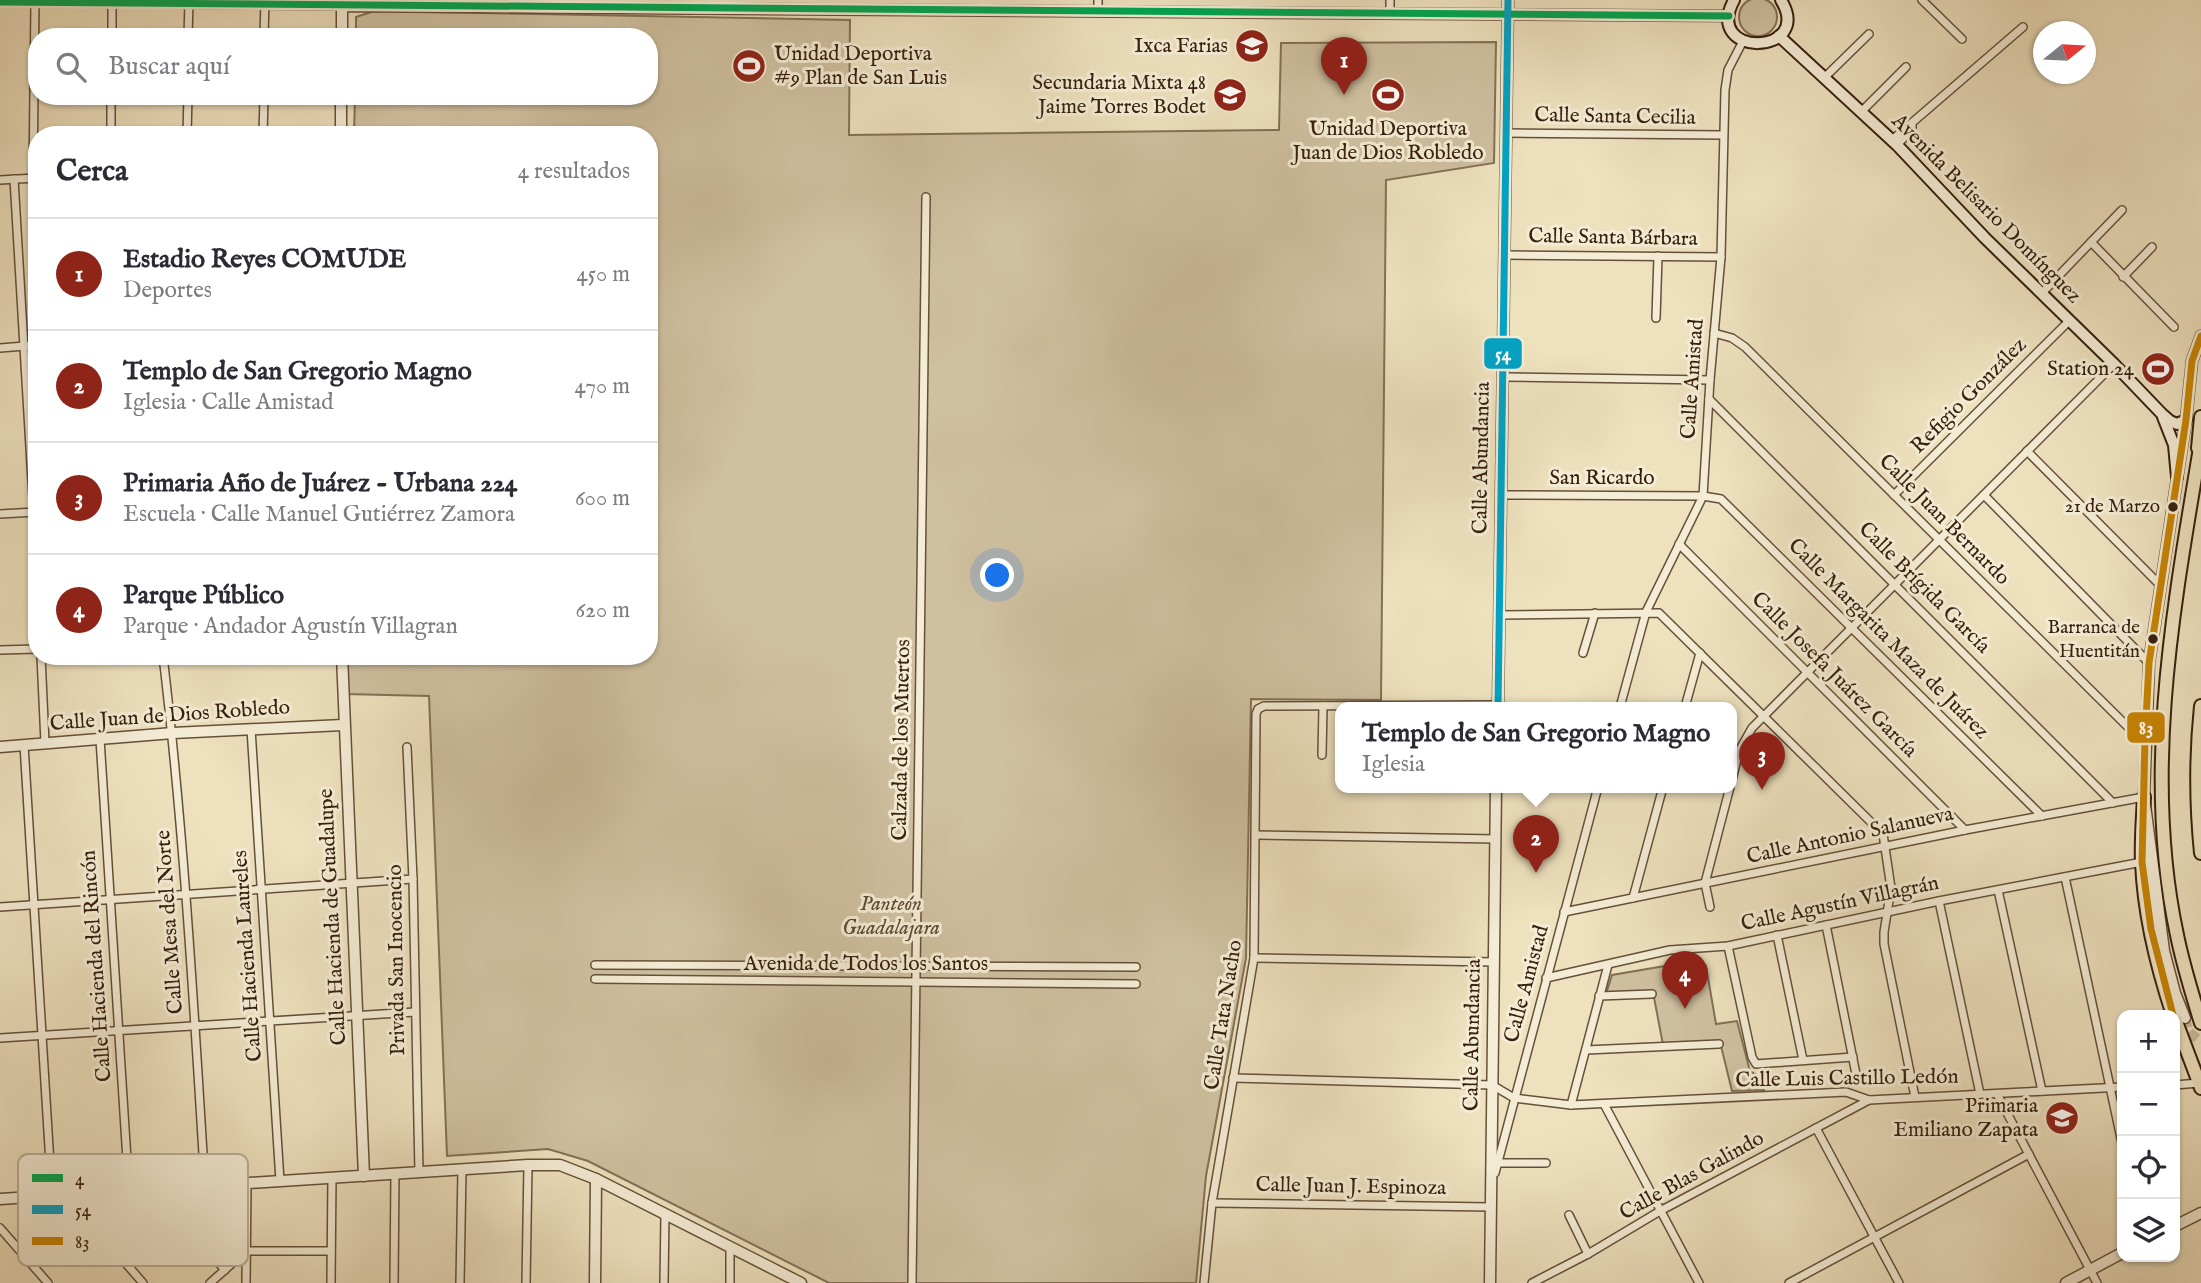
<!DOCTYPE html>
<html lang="es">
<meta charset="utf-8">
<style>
body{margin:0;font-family:"IM FELL English",serif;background:#f7f7f7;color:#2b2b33}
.controls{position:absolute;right:21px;bottom:21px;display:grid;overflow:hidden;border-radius:14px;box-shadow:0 2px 5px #0004}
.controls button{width:63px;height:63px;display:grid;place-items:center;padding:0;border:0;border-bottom:2px solid #e1e1e2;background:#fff;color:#2b2b33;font:35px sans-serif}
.compass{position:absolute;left:2033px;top:21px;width:63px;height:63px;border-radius:50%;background:#fff;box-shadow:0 2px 5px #0004;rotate:72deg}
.you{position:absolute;left:998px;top:576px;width:24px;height:24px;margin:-18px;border:5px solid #fff;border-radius:50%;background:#1a73e8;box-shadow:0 0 0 10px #1a73e833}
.badge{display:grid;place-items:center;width:46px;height:46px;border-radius:50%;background:#8f2418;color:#fff;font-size:23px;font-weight:700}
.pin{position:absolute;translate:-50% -58px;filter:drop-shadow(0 2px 4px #0008)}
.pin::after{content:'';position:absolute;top:37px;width:24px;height:21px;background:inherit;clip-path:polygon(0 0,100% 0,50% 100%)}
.popup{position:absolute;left:1335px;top:702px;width:402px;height:91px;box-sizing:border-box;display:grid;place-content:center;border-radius:14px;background:#fff;filter:drop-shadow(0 2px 5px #0005);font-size:23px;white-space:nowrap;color:#7c7c81}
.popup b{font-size:26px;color:#2b2b33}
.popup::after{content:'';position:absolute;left:50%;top:100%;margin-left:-14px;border:14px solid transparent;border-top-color:#fff}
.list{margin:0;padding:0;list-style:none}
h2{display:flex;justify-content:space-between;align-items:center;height:91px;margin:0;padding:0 28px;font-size:30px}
h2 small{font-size:23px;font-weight:400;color:#7c7c81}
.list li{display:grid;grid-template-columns:46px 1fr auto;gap:21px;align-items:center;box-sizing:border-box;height:112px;padding:0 28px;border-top:2px solid #e1e1e2}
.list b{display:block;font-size:26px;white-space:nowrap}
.list p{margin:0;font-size:23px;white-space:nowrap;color:#7c7c81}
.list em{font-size:23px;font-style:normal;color:#7c7c81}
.icon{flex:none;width:38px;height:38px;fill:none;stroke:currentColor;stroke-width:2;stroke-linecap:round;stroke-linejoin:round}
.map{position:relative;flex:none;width:2201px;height:1283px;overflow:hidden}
.search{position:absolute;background:#fff;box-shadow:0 2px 5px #0004;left:28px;top:28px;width:630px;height:77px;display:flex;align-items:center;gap:18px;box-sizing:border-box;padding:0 24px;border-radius:28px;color:#7c7c81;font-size:26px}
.panel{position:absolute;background:#fff;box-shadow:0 2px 5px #0004;left:28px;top:126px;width:630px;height:539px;border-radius:28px}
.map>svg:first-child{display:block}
.green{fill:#cfc0a0;stroke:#837056;stroke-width:2}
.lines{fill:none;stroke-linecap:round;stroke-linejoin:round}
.tertiary-tunnel{stroke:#c9ba9b;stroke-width:10;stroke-dasharray:10 5;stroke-linecap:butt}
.minor-casing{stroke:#655039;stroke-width:10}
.tertiary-casing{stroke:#655039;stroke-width:13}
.secondary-casing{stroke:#37200d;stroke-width:14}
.trunk-casing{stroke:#37200d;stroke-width:16}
.minor{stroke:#f4ecd5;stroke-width:7}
.tertiary{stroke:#f4ecd5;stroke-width:10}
.secondary{stroke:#f4ecd5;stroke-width:10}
.trunk{stroke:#eee1be;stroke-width:12}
.bus-1-casing{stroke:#f4ecd5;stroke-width:12}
.bus-2-casing{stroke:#f4ecd5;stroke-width:12}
.bus-3-casing{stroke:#f4ecd5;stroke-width:12}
.bus-1{stroke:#00a651;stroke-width:7}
.bus-2{stroke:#03a2c4;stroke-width:7}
.bus-3{stroke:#c78403;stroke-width:7}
.bus-dot{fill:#37200d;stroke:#f4ecd5;stroke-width:2.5}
.labels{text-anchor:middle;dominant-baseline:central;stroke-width:6;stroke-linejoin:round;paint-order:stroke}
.bus-label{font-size:19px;fill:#37200d;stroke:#f4ecd5;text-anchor:end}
.poi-label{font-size:21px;fill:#37200d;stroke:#f4ecd5;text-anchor:end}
.street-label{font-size:21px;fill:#37200d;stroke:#f4ecd5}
.park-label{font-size:21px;font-style:italic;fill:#5d4832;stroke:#f4ecd5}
.key{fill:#f4ecd5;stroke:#bbaf99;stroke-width:2}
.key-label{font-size:19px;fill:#37200d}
.line-badge{stroke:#f4ecd5;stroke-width:2.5}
.badge-label{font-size:19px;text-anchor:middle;font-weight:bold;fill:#fff}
</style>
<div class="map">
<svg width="2201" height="1283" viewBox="0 0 2201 1283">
<rect width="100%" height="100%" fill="#eee1be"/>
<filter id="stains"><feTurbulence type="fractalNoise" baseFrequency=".00286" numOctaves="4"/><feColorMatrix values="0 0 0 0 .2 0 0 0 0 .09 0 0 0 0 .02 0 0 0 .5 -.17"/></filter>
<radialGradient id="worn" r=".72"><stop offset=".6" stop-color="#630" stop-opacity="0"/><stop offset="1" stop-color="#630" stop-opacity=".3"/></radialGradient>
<!-- green -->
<g class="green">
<circle cx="1758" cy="17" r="19"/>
<polygon points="374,11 850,20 849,135 1279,130 1281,43 1496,42 1494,163 1386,180 1381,700 1251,699 1246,958 1206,1176 1196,1283 829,1283 588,1161 548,1149 447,1156 429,696 345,694 346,656 649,656 649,135 354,135 355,96 649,96 649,37 356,37 356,17"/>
<polygon points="1700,960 1706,966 1716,1024 1737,1021 1750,1071 1760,1077 1764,1090 1732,1091 1720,1042 1663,1045 1653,992 1606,994 1612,975"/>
</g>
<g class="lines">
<!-- tertiary-tunnel -->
<polyline class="tertiary-tunnel" points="2185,1018 2189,1032 2201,1042"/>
<!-- minor casing -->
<g class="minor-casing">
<g id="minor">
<polyline points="1922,0 1962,39"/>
<polyline points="0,2 342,6 342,0"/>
<polyline points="1098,11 1098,0"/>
<polyline points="1390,13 1390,0"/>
<polyline points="112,37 112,0"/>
<polyline points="188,37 189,1"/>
<polyline points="264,37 265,0"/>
<polyline points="1825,77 1869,34"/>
<polyline points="1862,111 1906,67"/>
<polyline points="1507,133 1723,135"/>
<polyline points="111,135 111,96"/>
<polyline points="187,135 188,96"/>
<polyline points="263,135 264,96"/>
<polyline points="1892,140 2023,27"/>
<polyline points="1897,145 1912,129 1912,125"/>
<polyline points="33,178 35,1"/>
<polyline points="14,179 37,565"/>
<polyline points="0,180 36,178"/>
<polyline points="2091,242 2174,327"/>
<polyline points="1505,255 1721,257"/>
<polyline points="2123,277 2152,247"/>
<polyline points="2042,293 2122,210"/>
<polyline points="1656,318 1658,256"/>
<polyline points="1714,333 1732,338 1745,347 2133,732 2145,739"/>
<polyline points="0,348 37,345"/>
<polyline points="1503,377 1710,380"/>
<polyline points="1709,399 2113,803"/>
<polyline points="2027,451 2161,586"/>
<polyline points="1501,495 1703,496 1721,499 2042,816"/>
<polyline points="1894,495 2069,321"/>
<polyline points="1984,495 2149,663"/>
<polyline points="0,514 36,512"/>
<polyline points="1679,544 1965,830"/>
<polyline points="1499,615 1659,613 1883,834 1891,888 1884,932 1884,944 1915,1097"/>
<polyline points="0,650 37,649"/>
<polyline points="1583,653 1595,613"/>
<polyline points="41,656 45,743"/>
<path d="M163 656C184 832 194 1009 205 1186"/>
<polyline points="1620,707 1646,612 1703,496 1710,380 1721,257 1725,90 1728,70 1743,41"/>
<polyline points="1685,707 1700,653"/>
<polyline points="251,729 280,1181"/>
<polyline points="100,739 129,1191"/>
<polyline points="24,745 52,1196"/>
<polyline points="407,747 413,879 419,1172"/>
<polyline points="1322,755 1323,706"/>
<polyline points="1732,780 1739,751 1752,728 2114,364"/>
<polyline points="1256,835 1496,839"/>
<polyline points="2065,877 2122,1143"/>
<polyline points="1998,890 2042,1091"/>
<polyline points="1633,898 1663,787"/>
<polyline points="1939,901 1980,1094"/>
<polyline points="0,907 413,879"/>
<polyline points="1710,907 1705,883 1730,787"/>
<polyline points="1564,912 1965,830 2144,797"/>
<polyline points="1826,925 1857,1079"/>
<polyline points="1777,935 1803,1060"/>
<polyline points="1728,946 1752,1057 1756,1064 1853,1057"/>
<polyline points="1254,958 1494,962"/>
<polyline points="595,965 1136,967"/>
<polyline points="1546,978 1670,950 1728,946 1939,901 2142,862"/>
<polyline points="595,979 1136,984"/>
<polyline points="1599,996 1652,994"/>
<polyline points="0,1038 415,1012"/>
<polyline points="1586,1050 1719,1044"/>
<polyline points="1233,1078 1492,1085 1514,1098 1571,1105 1846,1092 1869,1100 2122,1087"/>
<polyline points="2175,1085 2199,1083"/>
<polyline points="1997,1094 2097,1283"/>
<polyline points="1604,1104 1699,1283"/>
<polyline points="1571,1105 1608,965"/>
<polyline points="1816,1128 1899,1283"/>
<polyline points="1495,1163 1546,1163"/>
<polyline points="1495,1173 1598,787"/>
<polyline points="154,1189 225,1270"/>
<polyline points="66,1195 143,1283"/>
<polyline points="1212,1203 1490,1207"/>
<polyline points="1569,1215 1588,1254"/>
<polyline points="0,1228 48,1283"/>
<polyline points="210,1283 246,1251 331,1251"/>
<polyline points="246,1283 247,1183"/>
<polyline points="331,1283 332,1177"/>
<polyline points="394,1283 395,1173"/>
<polyline points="460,1283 462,1169"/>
<polyline points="526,1283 528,1165"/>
<polyline points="664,1283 665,1214"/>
<polyline points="730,1283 730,1247"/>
<polyline points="912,1283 926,197"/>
<polyline points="1204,1283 1212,1203 1254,958 1256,714 1258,709 1264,706 1498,705"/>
<polyline points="1532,1283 1588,1254 1660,1211 1869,1100"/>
<polyline points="1789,1283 2029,1154"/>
</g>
</g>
<!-- tertiary casing -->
<g class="tertiary-casing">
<g id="tertiary">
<polyline points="342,37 342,6 1729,16"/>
<polyline points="341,135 341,96"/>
<polyline points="342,656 364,1176"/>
<polyline points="1498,707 1508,0"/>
<polyline points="0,747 173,733 343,725"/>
<polyline points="2185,1018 2175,993 2164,951 2144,797 2149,663 2186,420 2192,361 2201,336"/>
<polyline points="0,1199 528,1165 560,1165 596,1179 801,1283"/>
<polyline points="2175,1226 2201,1213"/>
<polyline points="595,1283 596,1179"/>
<polyline points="1490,1283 1496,787"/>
<polyline points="2066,1283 2122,1253"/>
</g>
</g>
<!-- secondary casing -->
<g class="secondary-casing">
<g id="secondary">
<path d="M1734 0C1702 59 1815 56 1781 0"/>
<polyline points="1779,36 1897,145 1985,238 2114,364 2162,414 2170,421 2177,424 2186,420"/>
<polyline points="2163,417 2174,445 2177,477"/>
</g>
</g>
<!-- trunk casing -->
<g class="trunk-casing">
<g id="trunk">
<path d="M2201 442C2174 604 2142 772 2177 935 2183 965 2192 994 2201 1023"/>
<polyline points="2198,448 2201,417"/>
<path d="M2201 706C2196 754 2196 804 2201 853"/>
<path d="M2144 797C2143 818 2141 840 2142 862 2144 913 2157 967 2173 1015"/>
<polyline points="2175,1019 2201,1088"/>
</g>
</g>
<!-- minor -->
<use href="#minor" class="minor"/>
<!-- tertiary -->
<use href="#tertiary" class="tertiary"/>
<!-- secondary -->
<use href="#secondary" class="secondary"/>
<!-- trunk -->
<use href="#trunk" class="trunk"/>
<!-- bus-1 casing -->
<g class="bus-1-casing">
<polyline id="bus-1" points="0,2 1729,16"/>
</g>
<!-- bus-2 casing -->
<g class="bus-2-casing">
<polyline id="bus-2" points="1498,707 1508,0"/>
</g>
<!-- bus-3 casing -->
<g class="bus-3-casing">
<polyline id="bus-3" points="2173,1015 2151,929 2142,862 2145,739 2149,663 2186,420 2192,361 2201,336"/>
</g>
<!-- bus-1 -->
<use href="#bus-1" class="bus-1"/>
<!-- bus-2 -->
<use href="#bus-2" class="bus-2"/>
<!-- bus-3 -->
<use href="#bus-3" class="bus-3"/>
</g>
<!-- icons -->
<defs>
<g id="school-disc" transform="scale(1.75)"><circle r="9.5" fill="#8f2418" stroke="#f4ecd5"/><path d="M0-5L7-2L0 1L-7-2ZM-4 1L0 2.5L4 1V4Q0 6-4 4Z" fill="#fff"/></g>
<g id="stadium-disc" transform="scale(1.75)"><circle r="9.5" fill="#8f2418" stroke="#f4ecd5"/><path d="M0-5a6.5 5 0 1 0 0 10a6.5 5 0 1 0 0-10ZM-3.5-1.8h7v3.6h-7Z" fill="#fff"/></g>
</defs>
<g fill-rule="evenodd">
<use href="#school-disc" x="1252" y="46"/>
<use href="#stadium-disc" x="749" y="66"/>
<use href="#school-disc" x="1230" y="95"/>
<use href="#stadium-disc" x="1388" y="95"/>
<use href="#stadium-disc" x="2158" y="369"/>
<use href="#school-disc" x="2062" y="1118"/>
</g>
<!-- markers -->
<g class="bus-dot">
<circle cx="2173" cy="507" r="6"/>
<circle cx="2153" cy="639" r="6"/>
</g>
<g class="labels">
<!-- bus labels -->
<g class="bus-label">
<text x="2160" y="507">21 de Marzo</text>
<text x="2140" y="628">Barranca de<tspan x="2140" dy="24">Huentitán</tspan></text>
</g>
<!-- poi labels -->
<g class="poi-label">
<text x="1228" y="46">Ixca Farias</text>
<text x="774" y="54" text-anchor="start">Unidad Deportiva<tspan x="774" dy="24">#9 Plan de San Luis</tspan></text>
<text x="1206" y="83">Secundaria Mixta 48<tspan x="1206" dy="24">Jaime Torres Bodet</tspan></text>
<text x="1388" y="129" text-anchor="middle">Unidad Deportiva<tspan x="1388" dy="24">Juan de Dios Robledo</tspan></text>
<text x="2134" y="369">Station 24</text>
<text x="2038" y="1106">Primaria<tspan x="2038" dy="24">Emiliano Zapata</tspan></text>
</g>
<!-- street labels -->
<g class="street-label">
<text transform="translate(1615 117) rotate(1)">Calle Santa Cecilia</text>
<text transform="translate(1986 209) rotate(45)">Avenida Belisario Domínguez</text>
<text transform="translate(1613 238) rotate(1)">Calle Santa Bárbara</text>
<text transform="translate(1693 379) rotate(-86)">Calle Amistad</text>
<text transform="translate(1969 396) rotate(-45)">Refigio González</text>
<text transform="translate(1482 458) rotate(-89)">Calle Abundancia</text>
<text x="1602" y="478">San Ricardo</text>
<text transform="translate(1944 520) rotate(45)">Calle Juan Bernardo</text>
<text transform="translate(1924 588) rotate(45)">Calle Brígida García</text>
<text transform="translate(1888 639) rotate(45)">Calle Margarita Maza de Juárez</text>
<text transform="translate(1834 675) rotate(45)">Calle Josefa Juárez García</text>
<text transform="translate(170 716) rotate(-4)">Calle Juan de Dios Robledo</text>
<text transform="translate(902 740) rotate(-89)">Calzada de los Muertos</text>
<text transform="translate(1850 836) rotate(-12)">Calle Antonio Salanueva</text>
<text transform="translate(1840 904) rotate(-12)">Calle Agustín Villagrán</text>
<text transform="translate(333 917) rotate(-93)">Calle Hacienda de Guadalupe</text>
<text transform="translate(170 922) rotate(-94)">Calle Mesa del Norte</text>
<text transform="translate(248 956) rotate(-94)">Calle Hacienda Laureles</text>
<text transform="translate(397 960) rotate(-91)">Privada San Inocencio</text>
<text x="866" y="964">Avenida de Todos los Santos</text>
<text transform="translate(97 966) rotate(-94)">Calle Hacienda del Rincón</text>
<text transform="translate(1527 984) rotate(-75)">Calle Amistad</text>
<text transform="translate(1224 1015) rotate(-81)">Calle Tata Nacho</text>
<text transform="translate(1473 1035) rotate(-89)">Calle Abundancia</text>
<text transform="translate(1847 1079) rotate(-1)">Calle Luis Castillo Ledón</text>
<text transform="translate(1692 1176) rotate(-29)">Calle Blas Galindo</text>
<text transform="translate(1351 1187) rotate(1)">Calle Juan J. Espinoza</text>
</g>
<!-- park labels -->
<g class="park-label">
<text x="891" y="904">Panteón<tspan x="891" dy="24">Guadalajara</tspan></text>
</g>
</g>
<!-- legend -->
<rect x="18" y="1154" width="230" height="112" rx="10" class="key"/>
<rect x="32" y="1174" width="31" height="8" fill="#00a651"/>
<rect x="32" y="1205" width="31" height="9" fill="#03a2c4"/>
<rect x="32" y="1237" width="31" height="8" fill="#c78403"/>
<g class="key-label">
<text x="75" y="1185">4</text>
<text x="75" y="1216">54</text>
<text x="75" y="1248">83</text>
</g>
<g class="line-badge">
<rect x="1483" y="337" width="40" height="33" rx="7" fill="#03a2c4"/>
<rect x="2126" y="711" width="40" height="33" rx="7" fill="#c78403"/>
</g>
<g class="badge-label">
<text x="1503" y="360">54</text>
<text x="2146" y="734">83</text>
</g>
<rect width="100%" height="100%" filter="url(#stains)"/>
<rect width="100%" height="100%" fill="url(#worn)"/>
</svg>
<div class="controls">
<button>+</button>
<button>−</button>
<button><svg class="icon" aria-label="locate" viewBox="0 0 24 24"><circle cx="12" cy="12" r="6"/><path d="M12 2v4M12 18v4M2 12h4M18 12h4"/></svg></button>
<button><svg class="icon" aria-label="layers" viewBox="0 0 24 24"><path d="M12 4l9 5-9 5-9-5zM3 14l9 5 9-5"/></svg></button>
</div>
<svg class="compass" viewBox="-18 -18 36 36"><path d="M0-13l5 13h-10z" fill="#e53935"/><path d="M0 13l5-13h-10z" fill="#7c7c81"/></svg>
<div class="you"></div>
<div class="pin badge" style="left:1344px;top:95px">1</div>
<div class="pin badge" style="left:1536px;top:873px">2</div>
<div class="popup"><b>Templo de San Gregorio Magno</b>Iglesia</div>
<div class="pin badge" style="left:1762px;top:790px">3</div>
<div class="pin badge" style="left:1685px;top:1009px">4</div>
<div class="search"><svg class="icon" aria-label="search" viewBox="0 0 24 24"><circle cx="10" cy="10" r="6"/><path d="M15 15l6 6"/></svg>Buscar aquí</div>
<section class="panel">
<h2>Cerca<small>4 resultados</small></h2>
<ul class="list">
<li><span class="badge">1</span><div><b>Estadio Reyes COMUDE</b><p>Deportes</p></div><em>450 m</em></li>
<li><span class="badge">2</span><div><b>Templo de San Gregorio Magno</b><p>Iglesia · Calle Amistad</p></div><em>470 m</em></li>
<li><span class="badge">3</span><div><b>Primaria Año de Juárez - Urbana 224</b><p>Escuela · Calle Manuel Gutiérrez Zamora</p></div><em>600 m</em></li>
<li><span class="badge">4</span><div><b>Parque Público</b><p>Parque · Andador Agustín Villagran</p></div><em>620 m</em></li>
</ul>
</section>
</div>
